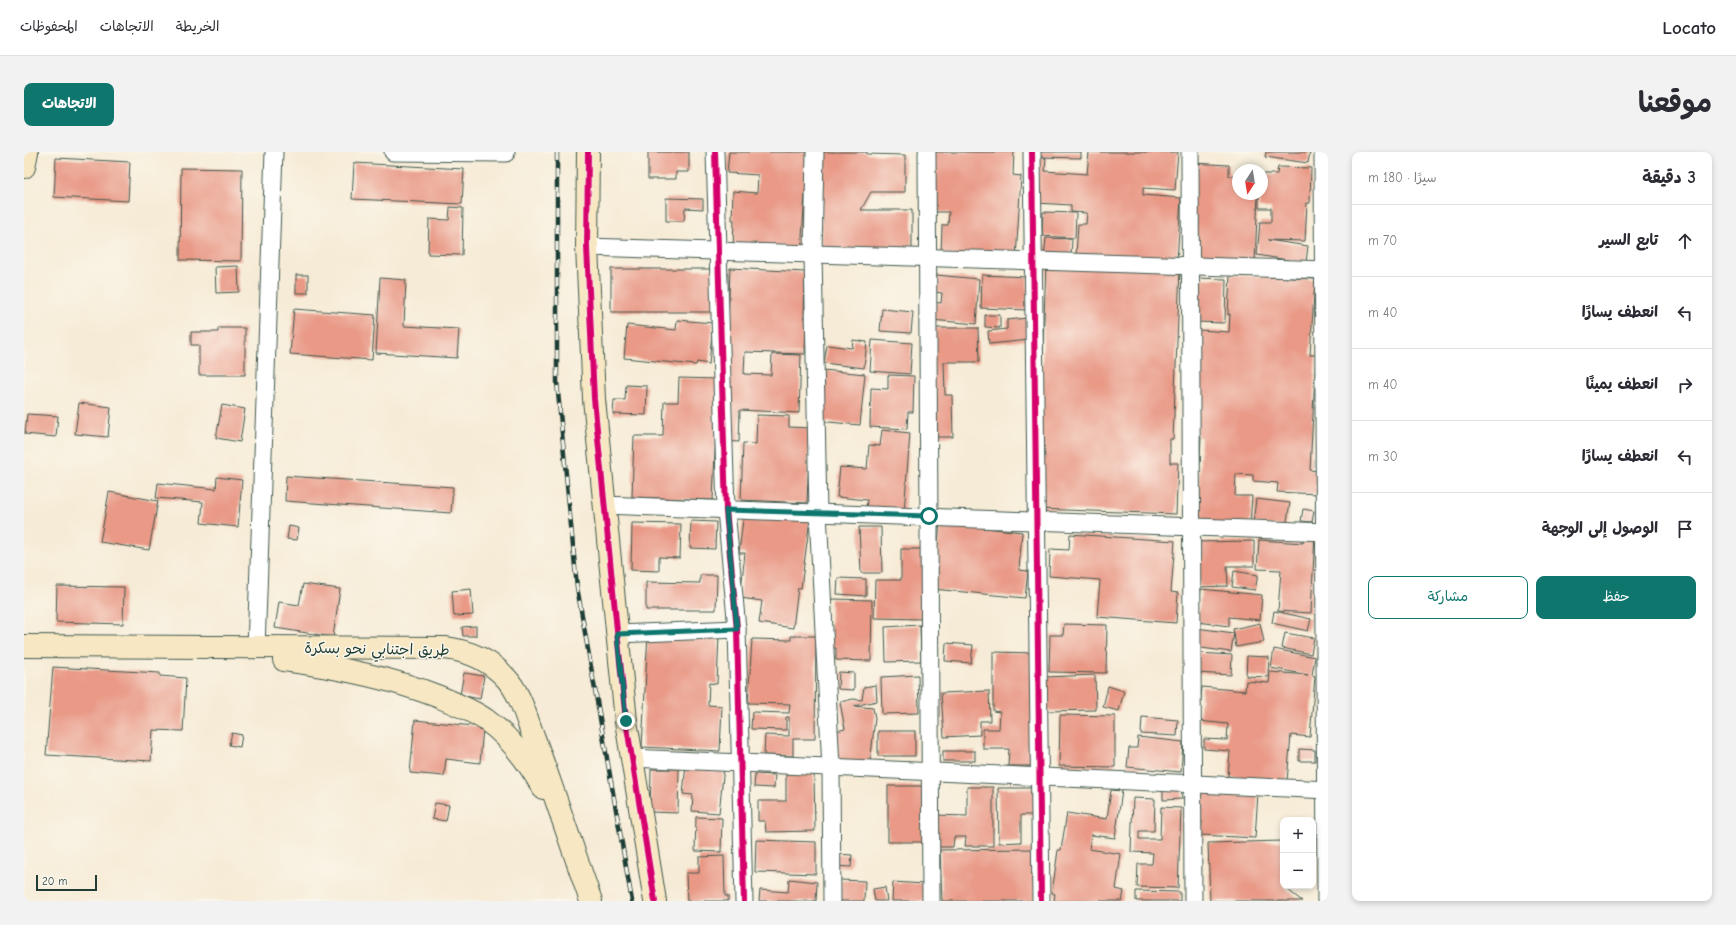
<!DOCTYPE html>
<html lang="ar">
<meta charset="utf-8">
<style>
body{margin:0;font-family:"Comic Neue","Playpen Sans Arabic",sans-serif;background:#f2f2f3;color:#2b2b33;direction:rtl}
.controls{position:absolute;right:12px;bottom:12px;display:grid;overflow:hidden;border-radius:8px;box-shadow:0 2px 6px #0003}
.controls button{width:36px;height:36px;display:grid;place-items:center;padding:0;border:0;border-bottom:1px solid #e1e1e2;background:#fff;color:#2b2b33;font:20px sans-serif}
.compass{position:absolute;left:1208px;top:12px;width:36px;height:36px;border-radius:50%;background:#fff;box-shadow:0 2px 6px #0003;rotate:192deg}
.scale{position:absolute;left:12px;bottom:10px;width:61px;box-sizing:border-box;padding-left:4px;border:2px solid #1f3d34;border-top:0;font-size:11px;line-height:14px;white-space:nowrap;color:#1f3d34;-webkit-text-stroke:3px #fbf7ec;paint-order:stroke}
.stop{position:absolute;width:12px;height:12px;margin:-9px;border:3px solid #0f766e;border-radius:50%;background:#fff}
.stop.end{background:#0f766e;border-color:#fff;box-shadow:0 1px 4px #0008}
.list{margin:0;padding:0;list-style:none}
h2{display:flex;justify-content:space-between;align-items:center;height:52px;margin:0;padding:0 16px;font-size:17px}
h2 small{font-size:13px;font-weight:400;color:#7c7c81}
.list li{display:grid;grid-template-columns:26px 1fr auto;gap:12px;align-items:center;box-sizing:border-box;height:72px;padding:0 16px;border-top:1px solid #e1e1e2}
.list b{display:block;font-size:15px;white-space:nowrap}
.list em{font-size:13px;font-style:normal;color:#7c7c81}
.actions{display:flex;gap:8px;padding:12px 16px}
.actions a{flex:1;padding:9px 0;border:1px solid #0f766e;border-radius:8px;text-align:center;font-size:14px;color:#0f766e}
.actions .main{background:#0f766e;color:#fff}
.icon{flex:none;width:22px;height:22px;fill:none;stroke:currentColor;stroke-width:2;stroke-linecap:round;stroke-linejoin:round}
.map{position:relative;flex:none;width:1304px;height:749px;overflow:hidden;direction:ltr;border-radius:8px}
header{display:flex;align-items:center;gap:24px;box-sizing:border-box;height:56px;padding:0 20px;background:#fff;border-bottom:1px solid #e1e1e2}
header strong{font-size:19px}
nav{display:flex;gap:22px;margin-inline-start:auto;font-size:14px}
.intro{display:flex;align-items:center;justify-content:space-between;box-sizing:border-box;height:96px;padding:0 24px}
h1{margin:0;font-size:28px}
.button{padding:10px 18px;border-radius:8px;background:#0f766e;color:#fff;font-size:14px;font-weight:700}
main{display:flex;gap:24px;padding:0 24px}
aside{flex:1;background:#fff;border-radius:8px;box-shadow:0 2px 6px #0003}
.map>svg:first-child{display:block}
.building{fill:#e99986}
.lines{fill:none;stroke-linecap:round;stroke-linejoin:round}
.street-casing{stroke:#3f574c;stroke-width:19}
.secondary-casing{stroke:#3f574c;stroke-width:24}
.street{stroke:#fff;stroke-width:17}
.secondary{stroke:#f7e8c3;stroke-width:22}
.rail-casing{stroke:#1f3d34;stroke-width:4.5}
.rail{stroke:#fbf7ec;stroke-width:3;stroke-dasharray:9;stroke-linecap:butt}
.cycleway-casing{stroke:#fbf7ec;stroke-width:8}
.cycleway{stroke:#d6006c;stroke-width:6}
.route{stroke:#0f766e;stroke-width:5}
.labels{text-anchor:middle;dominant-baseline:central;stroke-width:3;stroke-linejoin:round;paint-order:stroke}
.street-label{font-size:15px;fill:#1f3d34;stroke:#fbf7ec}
</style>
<header>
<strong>Locato</strong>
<nav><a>الخريطة</a><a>الاتجاهات</a><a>المحفوظات</a></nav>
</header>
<div class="intro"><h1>موقعنا</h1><a class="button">الاتجاهات</a></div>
<main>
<aside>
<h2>3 دقيقة<small>سيرًا · 180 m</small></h2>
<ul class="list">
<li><svg class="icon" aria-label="ahead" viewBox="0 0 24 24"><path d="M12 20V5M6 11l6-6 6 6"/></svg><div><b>تابع السير</b></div><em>70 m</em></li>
<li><svg class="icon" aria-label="left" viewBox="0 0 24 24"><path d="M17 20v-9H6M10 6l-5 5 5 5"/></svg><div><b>انعطف يسارًا</b></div><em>40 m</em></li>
<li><svg class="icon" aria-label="right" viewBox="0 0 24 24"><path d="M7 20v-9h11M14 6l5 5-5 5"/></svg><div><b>انعطف يمينًا</b></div><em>40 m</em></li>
<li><svg class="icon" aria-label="left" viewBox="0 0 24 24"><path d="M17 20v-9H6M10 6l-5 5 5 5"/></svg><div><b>انعطف يسارًا</b></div><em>30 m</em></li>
<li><svg class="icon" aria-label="arrive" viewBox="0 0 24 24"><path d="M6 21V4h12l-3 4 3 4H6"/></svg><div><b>الوصول إلى الوجهة</b></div></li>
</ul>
<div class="actions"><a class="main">حفظ</a><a>مشاركة</a></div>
</aside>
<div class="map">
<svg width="1304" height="749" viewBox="0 0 1304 749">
<rect width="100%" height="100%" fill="#fbf7ec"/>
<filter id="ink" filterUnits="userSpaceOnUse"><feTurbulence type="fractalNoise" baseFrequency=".025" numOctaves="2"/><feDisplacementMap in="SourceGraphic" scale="8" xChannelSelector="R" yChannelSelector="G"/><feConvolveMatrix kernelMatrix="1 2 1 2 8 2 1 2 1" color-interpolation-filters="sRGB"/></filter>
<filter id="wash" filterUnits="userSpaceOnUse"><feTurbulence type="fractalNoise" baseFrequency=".012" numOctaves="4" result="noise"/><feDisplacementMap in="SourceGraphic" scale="16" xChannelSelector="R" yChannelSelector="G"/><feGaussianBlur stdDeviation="0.9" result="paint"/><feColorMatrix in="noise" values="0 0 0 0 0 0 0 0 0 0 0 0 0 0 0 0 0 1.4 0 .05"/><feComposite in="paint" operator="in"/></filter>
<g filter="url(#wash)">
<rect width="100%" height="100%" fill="#f6ebd6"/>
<g id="blocks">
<!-- building -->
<g class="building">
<polygon points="624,0 665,0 665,20 652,20 652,27 624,27"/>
<polygon points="705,0 784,0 777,99 709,95 710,68 708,68 709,39 733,41 734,23 703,21"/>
<polygon points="798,0 843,0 843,2 881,3 881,40 847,40 837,58 888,58 888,101 797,98"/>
<polygon points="907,0 990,0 989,23 997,24 992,107 917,103 918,73 924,73 925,60 904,60"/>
<polygon points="1016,0 1057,0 1057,6 1016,5"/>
<polygon points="1065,0 1154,0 1151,38 1119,36 1119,43 1157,46 1153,111 1052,104 1054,72 1062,72 1063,61 1047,60 1047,53 1012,51 1015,6 1022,6 1021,19 1063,22"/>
<polygon points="1242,0 1286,0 1284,11 1241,5"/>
<polygon points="32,6 106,10 104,49 30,45"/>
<polygon points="330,11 440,17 438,52 328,47"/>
<polygon points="1168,11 1205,13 1205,24 1214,24 1214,42 1234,42 1231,110 1169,107"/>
<polygon points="1254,15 1287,16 1286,51 1283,51 1281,89 1244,88 1284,94 1282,111 1233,103 1236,70 1247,70 1247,56 1235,56 1235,42 1238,42 1238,22 1253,22"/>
<polygon points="157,16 218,17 217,109 156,108"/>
<polygon points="642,46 679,47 679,57 661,56 660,69 642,69"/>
<polygon points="426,55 439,56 438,103 404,102 405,67 425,68"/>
<polygon points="1019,60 1052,61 1051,86 1018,84"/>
<polygon points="1022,86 1048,87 1047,107 1020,106"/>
<polygon points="1022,112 1156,117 1149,287 1146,287 1146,311 1154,311 1152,362 1013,357"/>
<polygon points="214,114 215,140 192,141 191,115"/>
<polygon points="706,116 781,120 780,166 782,166 781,202 721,200 720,222 747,223 748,202 777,203 775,261 716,258 715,290 700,289"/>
<rect x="587" y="117" width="103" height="43"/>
<rect x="272" y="123" width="12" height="18"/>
<polygon points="912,123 955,127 952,172 907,168 908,150 917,151 918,141 910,140"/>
<polygon points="958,123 1004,125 1003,158 957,156"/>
<polygon points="1206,123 1291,127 1286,203 1292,203 1286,318 1295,319 1294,342 1253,340 1254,331 1229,329 1229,323 1212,322 1211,344 1228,344 1226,374 1173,372 1177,285 1173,285 1175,178 1205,180 1206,162 1204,163"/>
<polygon points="356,126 382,128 380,174 435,177 433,206 352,201"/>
<polygon points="1172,126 1202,127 1201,171 1172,170"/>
<polygon points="270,157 351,163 348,208 266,202"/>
<polygon points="858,157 889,160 887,181 856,179"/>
<polygon points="961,163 976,163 976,176 961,175"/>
<polygon points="1004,166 1006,188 965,192 964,179 983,177 983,168"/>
<polygon points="653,168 689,171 685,212 673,210 672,213 600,206 603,173 652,178"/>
<polygon points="194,176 221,176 221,223 175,223 175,193 167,193 167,180 194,180"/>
<polygon points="909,176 954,176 955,210 920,210 921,243 928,243 929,285 910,285"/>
<polygon points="829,188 843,190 840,216 800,211 803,193 828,196"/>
<polygon points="848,188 888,191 886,222 846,219"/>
<polygon points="799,218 841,222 836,273 794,269"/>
<polygon points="864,223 890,224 889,260 884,260 883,277 846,275 847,236 864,237"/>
<polygon points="655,226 694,227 689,348 608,345 610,284 639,284 640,250 654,250"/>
<polygon points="602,233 623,234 622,263 589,262 590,248 601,248"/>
<polygon points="55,251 87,255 84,285 51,282"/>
<polygon points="198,253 221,257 216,290 192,286"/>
<polygon points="3,262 34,264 32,285 1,282"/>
<polygon points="733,263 765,264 765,275 786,276 783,351 717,348 719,291 732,292"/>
<polygon points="858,278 886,281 880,360 842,357 843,348 813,345 816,315 843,317 845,293 856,294"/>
<polygon points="262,324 429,335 427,361 261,349"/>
<polygon points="193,325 218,328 214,375 177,371 179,350 132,346 134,331 192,337"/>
<polygon points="85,340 134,349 125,398 76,390"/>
<polygon points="1232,347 1266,351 1262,375 1229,371"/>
<polygon points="1279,357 1290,359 1288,370 1277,369"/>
<polygon points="720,359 786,367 777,436 774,436 769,476 735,471 738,449 716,446 721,401 715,401"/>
<polygon points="667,369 692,370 691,397 666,396"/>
<polygon points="608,371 657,372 656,406 635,405 635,419 607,418"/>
<polygon points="916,371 998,380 995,418 1004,419 1001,446 909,437"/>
<polygon points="265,374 275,376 273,388 263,387"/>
<polygon points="835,375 857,375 858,421 837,421"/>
<polygon points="1279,381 1291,381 1287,461 1254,459 1257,418 1233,417 1235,388 1279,391"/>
<polygon points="1046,382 1151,389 1147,440 1154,441 1152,471 1073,465 1076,428 1025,424 1026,397 1045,398"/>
<polygon points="1230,389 1230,414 1203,414 1204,434 1175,435 1170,390"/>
<polygon points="877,397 900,397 899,467 850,466 851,428 877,428"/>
<polygon points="1210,419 1234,423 1231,438 1208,435"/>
<polygon points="676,423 693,423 692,458 622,458 622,430 676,431"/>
<polygon points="814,426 842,427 842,444 813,442"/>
<polygon points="279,432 316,437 309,485 251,476 255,450 275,453"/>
<polygon points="33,434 100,435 99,472 32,470"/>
<polygon points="447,437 449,463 430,464 428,439"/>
<polygon points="1177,437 1238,443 1236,468 1205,465 1205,474 1174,470"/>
<polygon points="807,447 848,448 847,509 812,508 812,496 806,496"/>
<polygon points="1250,459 1287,467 1284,479 1248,471"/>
<polygon points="1236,471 1240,490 1212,495 1210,481 1207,500 1170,495 1172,476 1210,481 1209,477"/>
<polygon points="1040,472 1083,473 1082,521 1025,520 1026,483 1039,483"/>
<polygon points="896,473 897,509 862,510 861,475"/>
<polygon points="452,474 452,484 439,484 438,475"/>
<polygon points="624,480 695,483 693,532 685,531 684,553 698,554 696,599 618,595"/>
<polygon points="1261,481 1290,486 1287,502 1258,496"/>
<polygon points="767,484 792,484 791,587 769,587 769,604 740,603 741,583 765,584 765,565 762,565 762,578 727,577 728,560 765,561 766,552 724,551 728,487 767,488"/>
<polygon points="922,491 949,493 947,511 921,509"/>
<polygon points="1250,497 1291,505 1288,523 1291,524 1286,585 1267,583 1263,629 1204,625 1206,599 1180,597 1180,587 1203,588 1204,572 1175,569 1178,535 1221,539 1222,529 1245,531 1246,520 1284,523 1247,516"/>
<polygon points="969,500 1011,501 1010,614 984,614 985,597 959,597 959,577 975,577 976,560 969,559"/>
<polygon points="1174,501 1208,503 1207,523 1172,521"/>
<polygon points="1223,504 1245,505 1244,525 1222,524"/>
<polygon points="29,515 136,521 136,524 162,526 159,579 129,578 127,609 22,603"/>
<polygon points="815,520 830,521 830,538 814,537"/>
<polygon points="440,521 460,524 456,547 436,543"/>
<polygon points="894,523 895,561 858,562 857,525"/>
<polygon points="1071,523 1072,558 1022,559 1021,525"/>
<polygon points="852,533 853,549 830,554 849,556 851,566 846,613 814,613 812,579 821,577 816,550 829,547 838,548 840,535"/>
<polygon points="1084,534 1100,539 1095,559 1079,555"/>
<polygon points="965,539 966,569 956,569 956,583 920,585 917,541"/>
<polygon points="1036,563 1091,564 1091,615 1035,614"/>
<polygon points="1118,565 1154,568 1153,584 1117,582"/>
<polygon points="391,568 459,575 456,611 422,607 420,624 386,621"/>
<rect x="854" y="579" width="37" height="25"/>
<polygon points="208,581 218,583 216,595 205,593"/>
<polygon points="1114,585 1159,590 1157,620 1103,615 1105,596 1113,596"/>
<polygon points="1275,597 1291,598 1291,609 1275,609"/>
<rect x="919" y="599" width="32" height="10"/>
<polygon points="662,612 700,615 695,661 668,659 669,643 659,642"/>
<polygon points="627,617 655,617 654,661 626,660"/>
<polygon points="790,621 791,679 742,680 741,669 734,669 734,649 762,649 762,622"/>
<polygon points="731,622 751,623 750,636 730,635"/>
<rect x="864" y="634" width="36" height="56"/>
<polygon points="943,635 969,635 969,694 941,694 942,685 930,685 929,695 910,695 910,663 943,664"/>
<polygon points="974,636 1011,636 1011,663 997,663 997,690 975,691"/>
<polygon points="1157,636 1158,647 1139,648 1139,637"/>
<polygon points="1087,638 1098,639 1091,686 1067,683 1065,697 1097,702 1092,737 1100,739 1098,749 1030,749 1031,742 1028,741 1034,698 1037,698 1043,661 1083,667"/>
<polygon points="1175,638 1234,641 1231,686 1177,683 1178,669 1174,668"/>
<polygon points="1109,646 1131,647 1130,679 1115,679 1115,687 1136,687 1137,655 1157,656 1154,736 1113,735 1114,712 1128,712 1129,701 1107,700"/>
<polygon points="411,651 425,653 422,669 408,667"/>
<polygon points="672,665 698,666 697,700 671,699"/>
<polygon points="732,688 792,690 792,722 731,720"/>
<polygon points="1259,689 1259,734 1278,749 1186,749 1184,691"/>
<polygon points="1012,697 1012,749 918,749 916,698"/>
<polygon points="812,702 828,703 827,715 811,714"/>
<polygon points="700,704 701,744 704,744 704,749 663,749 662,721 675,721 675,705"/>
<polygon points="765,727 793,730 792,749 735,749 736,738 764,740"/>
<polygon points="816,728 841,729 840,749 816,749"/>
<polygon points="869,730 901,732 901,749 868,749"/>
<polygon points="861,735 863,749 851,749 849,737"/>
<polygon points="1112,739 1156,740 1156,749 1112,749"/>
</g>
</g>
</g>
<g filter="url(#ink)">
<use href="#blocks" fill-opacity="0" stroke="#3f574c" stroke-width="1"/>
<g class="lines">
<!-- street casing -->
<g class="street-casing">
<g id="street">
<polyline points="369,0 482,1 482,0"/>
<polyline points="691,0 702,358 713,477 720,749"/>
<polyline points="791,0 789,102 794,361 807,616 808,749"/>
<polyline points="903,0 907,749"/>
<polyline points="1008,0 1017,749"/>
<polyline points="1166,0 1169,749"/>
<polyline points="1299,0 1302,749"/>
<polyline points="563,95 1304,118"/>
<polyline points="579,353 1304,380"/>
<polyline points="593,482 713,477"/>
<polyline points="232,496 250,0"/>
<polyline points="607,606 1304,638"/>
</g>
</g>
<!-- secondary casing -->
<g class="secondary-casing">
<g id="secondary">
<polyline points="564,0 563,95 570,247 602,569 631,749"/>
<polyline points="0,15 3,0"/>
<path d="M0 494 421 496C445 499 466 508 482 526 497 542 502 566 510 586 530 640 548 695 567 749"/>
<path d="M260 508C312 515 364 525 413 544 430 551 448 558 462 568 486 585 505 611 519 636"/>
</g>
</g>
<!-- street -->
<use href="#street" class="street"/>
<!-- secondary -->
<use href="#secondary" class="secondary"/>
<!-- rail casing -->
<g class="rail-casing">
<polyline id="rail" points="533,0 533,230 553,435 608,749"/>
</g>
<!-- rail -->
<use href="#rail" class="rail"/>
<!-- cycleway casing -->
<g class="cycleway-casing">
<g id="cycleway">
<polyline points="564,0 563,95 570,247 602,569 631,749"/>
<polyline points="691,0 702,358 713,477 720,749"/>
<polyline points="1008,0 1017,749"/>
</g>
</g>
<!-- cycleway -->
<use href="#cycleway" class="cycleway"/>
</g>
</g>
<g class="lines" filter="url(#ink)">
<!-- route -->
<polyline class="route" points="602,569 593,482 713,477 702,358 905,364"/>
</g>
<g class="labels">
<!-- street labels -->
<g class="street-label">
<text transform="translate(353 497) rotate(1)">طريق اجتنابي نحو بسكرة</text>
</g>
</g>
</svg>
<div class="controls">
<button>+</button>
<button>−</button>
</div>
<svg class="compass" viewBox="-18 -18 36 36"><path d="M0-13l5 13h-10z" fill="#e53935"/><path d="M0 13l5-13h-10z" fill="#7c7c81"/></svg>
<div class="scale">20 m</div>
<div class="stop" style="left:905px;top:364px"></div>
<div class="stop end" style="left:602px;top:569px"></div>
</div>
</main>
